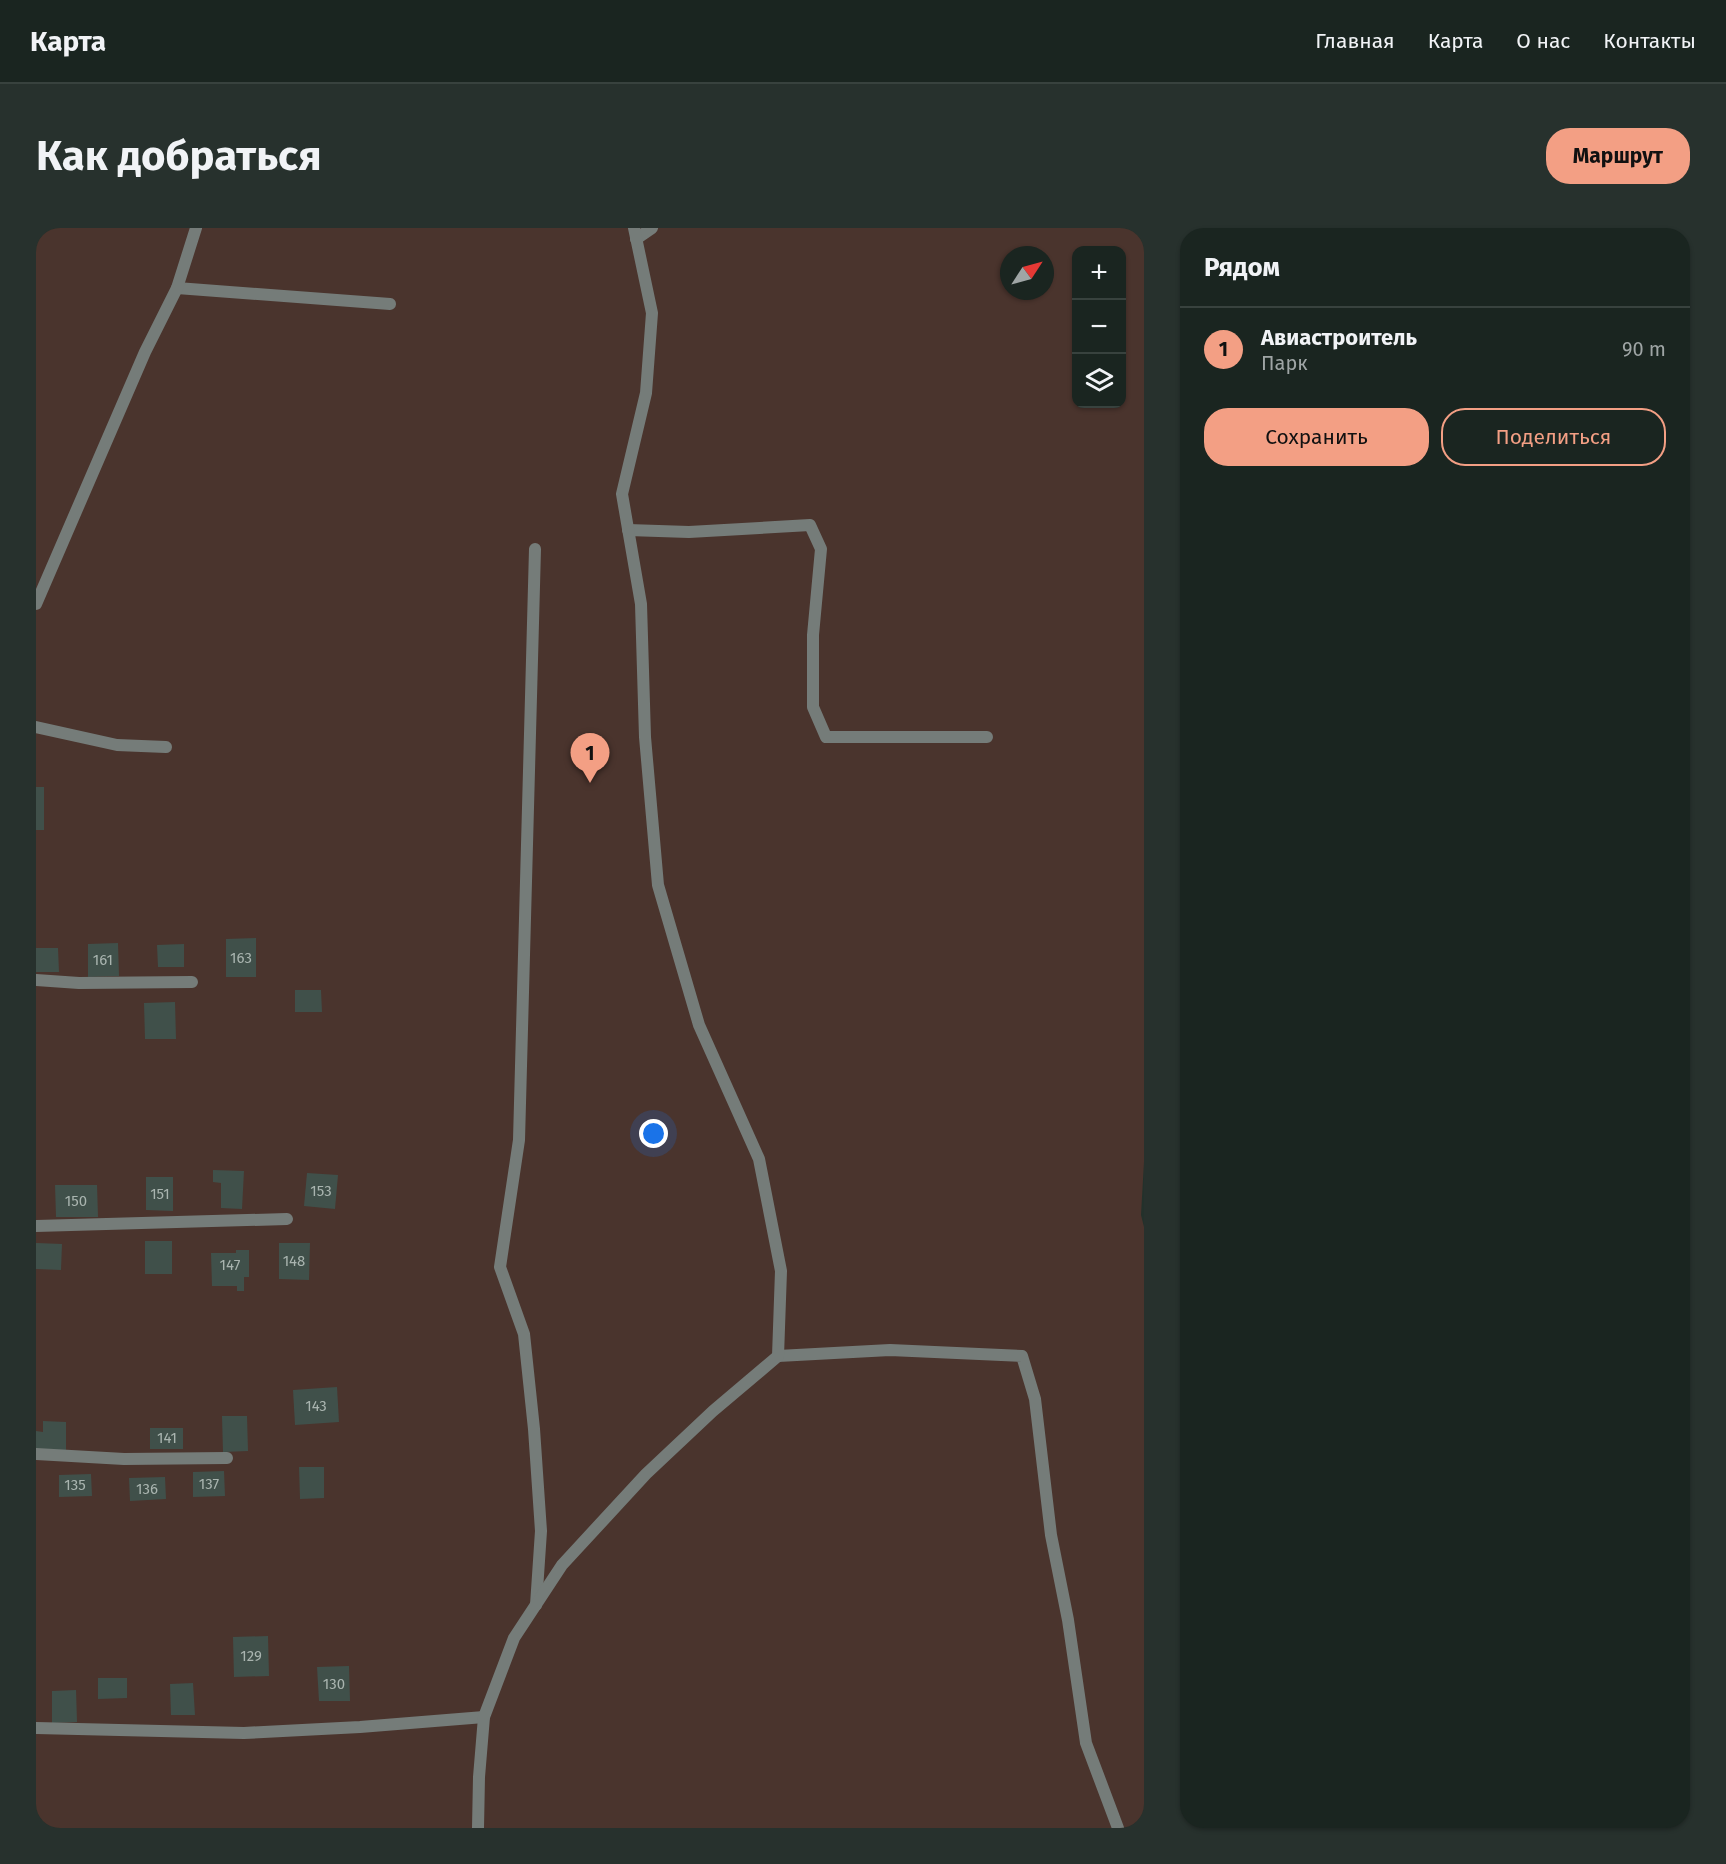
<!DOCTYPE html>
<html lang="ru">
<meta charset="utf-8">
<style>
body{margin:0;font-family:"Fira Sans",sans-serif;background:#27312d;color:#f1f3f6}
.controls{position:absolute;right:18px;top:18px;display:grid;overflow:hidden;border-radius:12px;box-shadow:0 2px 4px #0004}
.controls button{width:54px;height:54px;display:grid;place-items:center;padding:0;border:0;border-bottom:2px solid #38423e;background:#1a2520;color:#f1f3f6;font:30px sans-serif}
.compass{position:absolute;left:964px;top:18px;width:54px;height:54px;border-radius:50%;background:#1a2520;box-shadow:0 2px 4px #0004;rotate:54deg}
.you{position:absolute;left:618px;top:906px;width:21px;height:21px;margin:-15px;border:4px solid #fff;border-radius:50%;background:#1a73e8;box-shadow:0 0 0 9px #1a73e833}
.badge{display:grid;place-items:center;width:39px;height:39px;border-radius:50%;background:#f39f84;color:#111;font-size:20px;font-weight:700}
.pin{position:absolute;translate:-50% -50px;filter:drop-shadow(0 2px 3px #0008)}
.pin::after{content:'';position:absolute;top:32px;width:21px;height:18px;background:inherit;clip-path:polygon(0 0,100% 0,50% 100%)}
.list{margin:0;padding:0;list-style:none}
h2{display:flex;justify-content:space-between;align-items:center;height:78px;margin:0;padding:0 24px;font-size:26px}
h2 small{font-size:20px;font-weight:400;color:#9fa5a5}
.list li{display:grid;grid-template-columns:39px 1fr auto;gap:18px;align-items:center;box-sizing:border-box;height:84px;padding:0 24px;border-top:2px solid #38423e}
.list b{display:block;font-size:22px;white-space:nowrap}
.list p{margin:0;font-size:20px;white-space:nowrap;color:#9fa5a5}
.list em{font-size:20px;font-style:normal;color:#9fa5a5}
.actions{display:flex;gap:12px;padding:18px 24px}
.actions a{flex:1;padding:14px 0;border:2px solid #f39f84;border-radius:24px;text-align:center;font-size:21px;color:#f39f84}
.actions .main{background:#f39f84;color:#111}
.icon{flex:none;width:33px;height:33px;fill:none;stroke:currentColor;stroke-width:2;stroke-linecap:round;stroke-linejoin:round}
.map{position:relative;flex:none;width:1108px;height:1600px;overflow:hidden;border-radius:24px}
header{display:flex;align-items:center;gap:36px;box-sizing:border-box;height:84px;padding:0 30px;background:#1a2520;border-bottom:2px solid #38423e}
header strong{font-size:28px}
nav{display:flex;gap:33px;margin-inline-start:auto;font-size:21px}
.intro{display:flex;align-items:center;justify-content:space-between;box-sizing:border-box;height:144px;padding:0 36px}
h1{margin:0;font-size:42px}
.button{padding:15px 27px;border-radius:24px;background:#f39f84;color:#111;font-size:21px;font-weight:700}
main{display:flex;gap:36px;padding:0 36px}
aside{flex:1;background:#1a2520;border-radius:24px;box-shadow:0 2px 4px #0004}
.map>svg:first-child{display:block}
.green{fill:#4a342d;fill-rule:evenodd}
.building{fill:#40504a}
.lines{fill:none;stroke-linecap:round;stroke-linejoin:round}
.lane{stroke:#757c79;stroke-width:12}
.street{stroke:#757c79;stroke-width:12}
.labels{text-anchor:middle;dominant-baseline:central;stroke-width:4.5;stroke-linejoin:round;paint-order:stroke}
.number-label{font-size:15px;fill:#a9b4af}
</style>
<header>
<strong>Карта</strong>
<nav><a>Главная</a><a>Карта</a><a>О нас</a><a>Контакты</a></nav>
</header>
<div class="intro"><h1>Как добраться</h1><a class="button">Маршрут</a></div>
<main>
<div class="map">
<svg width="1108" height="1600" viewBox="0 0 1108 1600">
<rect width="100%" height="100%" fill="#23312b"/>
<!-- green -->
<path class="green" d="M0 0H1108V934L1105 987 1108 999V1600H0ZM1040 22H1086V176H1040ZM973 27H1009V63H973Z"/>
<!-- building -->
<g class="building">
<rect x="0" y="559" width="8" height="43"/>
<polygon points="220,710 220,749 190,749 190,711"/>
<polygon points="82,715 83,748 52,749 52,716"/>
<polygon points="148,716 148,739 122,739 121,717"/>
<polygon points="0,720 22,720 23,744 0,744"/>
<polygon points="259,762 285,762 286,784 259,784"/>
<polygon points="139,774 140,811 109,811 108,775"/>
<polygon points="177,942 208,943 206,981 185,980 185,955 177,954"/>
<polygon points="271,945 302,947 299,981 268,978"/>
<polygon points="110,949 137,949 137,983 110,982"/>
<polygon points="19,957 61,957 62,989 20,989"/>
<rect x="109" y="1013" width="27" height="33"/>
<polygon points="0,1015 26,1016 25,1042 0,1041"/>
<polygon points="243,1015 274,1015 273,1052 243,1051"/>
<polygon points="200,1022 213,1022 213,1049 208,1049 208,1063 201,1063 201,1058 176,1058 175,1025 200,1025"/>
<polygon points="301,1159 303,1194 259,1197 257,1162"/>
<polygon points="186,1188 211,1188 212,1223 187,1224"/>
<polygon points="7,1193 30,1194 30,1224 0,1224 0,1203 7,1204"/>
<rect x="114" y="1200" width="33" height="21"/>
<polygon points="263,1239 288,1239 288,1270 264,1271"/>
<polygon points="188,1243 189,1268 157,1269 157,1244"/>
<polygon points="55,1246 56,1268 23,1269 23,1247"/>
<polygon points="129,1249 130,1271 94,1273 93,1250"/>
<polygon points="232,1408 233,1448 198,1449 197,1409"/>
<polygon points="313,1438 314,1473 283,1473 281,1439"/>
<polygon points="62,1450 91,1450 91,1470 62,1471"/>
<polygon points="157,1455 159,1487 135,1487 134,1456"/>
<polygon points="40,1462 41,1494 16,1495 16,1463"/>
</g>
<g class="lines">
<!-- lane -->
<g class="lane">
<polyline points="600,11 616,0"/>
<polyline points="141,60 354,76"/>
<polyline points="592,302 653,304 774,297 785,321 777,407 777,479 790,509 951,509"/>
<polyline points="499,321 483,912 464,1039 488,1106 498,1201 505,1303 500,1377"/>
<polyline points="0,376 109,124 141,60 160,0"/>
<polyline points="0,499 81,517 130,519"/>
<polyline points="0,752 43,755 156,754"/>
<polyline points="0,998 251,991"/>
<polyline points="742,1128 854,1122 986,1128 999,1171 1015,1307 1032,1392 1050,1515 1082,1600"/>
<polyline points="0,1226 88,1231 191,1230"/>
<polyline points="0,1500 208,1505 324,1499 448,1489"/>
</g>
<!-- street -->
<polyline class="street" points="442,1600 443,1549 448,1489 478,1410 526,1337 610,1246 677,1183 742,1128 745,1043 723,931 663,797 622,657 609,509 605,376 586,266 610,165 616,85 598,0"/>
</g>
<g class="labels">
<!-- number labels -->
<g class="number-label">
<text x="205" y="730">163</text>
<text x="67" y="732">161</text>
<text x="285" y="963">153</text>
<text x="124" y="966">151</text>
<text x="40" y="973">150</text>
<text x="258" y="1033">148</text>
<text x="194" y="1037">147</text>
<text x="280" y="1178">143</text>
<text x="131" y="1210">141</text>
<text x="173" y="1256">137</text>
<text x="39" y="1257">135</text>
<text x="111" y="1261">136</text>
<text x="215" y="1428">129</text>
<text x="298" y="1456">130</text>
</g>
</g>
</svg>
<div class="controls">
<button>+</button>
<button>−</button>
<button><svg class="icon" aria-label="layers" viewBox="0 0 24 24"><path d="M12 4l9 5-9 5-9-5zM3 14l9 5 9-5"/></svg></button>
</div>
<svg class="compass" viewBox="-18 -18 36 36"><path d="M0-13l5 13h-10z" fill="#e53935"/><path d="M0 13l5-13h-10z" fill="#9fa5a5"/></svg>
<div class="you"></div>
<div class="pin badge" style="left:554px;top:555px">1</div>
</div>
<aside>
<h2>Рядом<small></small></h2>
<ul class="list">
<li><span class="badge">1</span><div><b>Авиастроитель</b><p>Парк</p></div><em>90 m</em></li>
</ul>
<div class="actions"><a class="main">Сохранить</a><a>Поделиться</a></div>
</aside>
</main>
